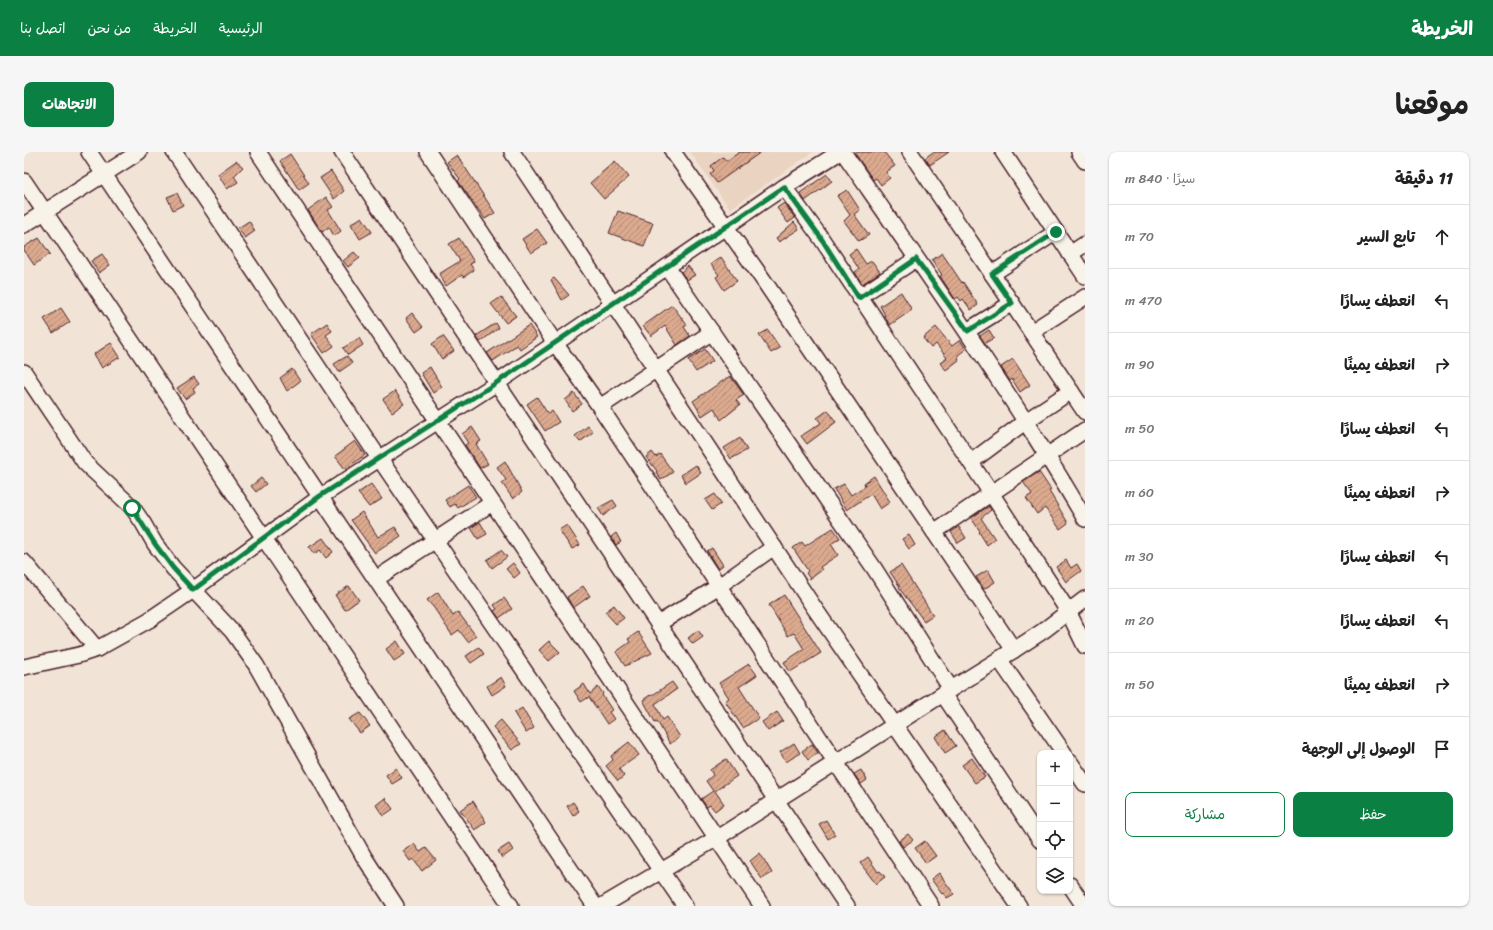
<!DOCTYPE html>
<html lang="ar">
<meta charset="utf-8">
<style>
body{margin:0;font-family:Sriracha,"Playpen Sans Arabic",sans-serif;background:#f6f6f6;color:#222;direction:rtl}
.controls{position:absolute;right:12px;bottom:12px;display:grid;overflow:hidden;border-radius:8px;box-shadow:0 1px 3px #0004}
.controls button{width:36px;height:36px;display:grid;place-items:center;padding:0;border:0;border-bottom:1px solid #e0e0e0;background:#fff;color:#222;font:20px sans-serif}
.stop{position:absolute;width:12px;height:12px;margin:-9px;border:3px solid #0b8043;border-radius:50%;background:#fff}
.stop.end{background:#0b8043;border-color:#fff;box-shadow:0 1px 4px #0008}
.list{margin:0;padding:0;list-style:none}
h2{display:flex;justify-content:space-between;align-items:center;height:52px;margin:0;padding:0 16px;font-size:17px}
h2 small{font-size:13px;font-weight:400;color:#767676}
.list li{display:grid;grid-template-columns:26px 1fr auto;gap:12px;align-items:center;box-sizing:border-box;height:64px;padding:0 16px;border-top:1px solid #e0e0e0}
.list b{display:block;font-size:15px;white-space:nowrap}
.list em{font-size:13px;font-style:normal;color:#767676}
.actions{display:flex;gap:8px;padding:12px 16px}
.actions a{flex:1;padding:9px 0;border:1px solid #0b8043;border-radius:8px;text-align:center;font-size:14px;color:#0b8043}
.actions .main{background:#0b8043;color:#fff}
.icon{flex:none;width:22px;height:22px;fill:none;stroke:currentColor;stroke-width:2;stroke-linecap:round;stroke-linejoin:round}
.map{position:relative;flex:none;width:1061px;height:754px;overflow:hidden;direction:ltr;border-radius:8px}
header{display:flex;align-items:center;gap:24px;box-sizing:border-box;height:56px;padding:0 20px;background:#0b8043;color:#fff}
header strong{font-size:19px}
nav{display:flex;gap:22px;margin-inline-start:auto;font-size:14px}
.intro{display:flex;align-items:center;justify-content:space-between;box-sizing:border-box;height:96px;padding:0 24px}
h1{margin:0;font-size:28px}
.button{padding:10px 18px;border-radius:8px;background:#0b8043;color:#fff;font-size:14px;font-weight:700}
main{display:flex;gap:24px;padding:0 24px}
aside{flex:1;background:#fff;border-radius:8px;box-shadow:0 1px 3px #0004}
.map>svg:first-child{display:block}
.built{fill:#ead3c0}
.building{fill:url(#building-hatch);stroke:#4a1f2b}
.lines{fill:none;stroke-linecap:round;stroke-linejoin:round}
.minor-casing{stroke:#4a1f2b;stroke-width:18}
.minor{stroke:#f7f3e8;stroke-width:15}
.route{stroke:#0b8043;stroke-width:5}
</style>
<header>
<strong>الخريطة</strong>
<nav><a>الرئيسية</a><a>الخريطة</a><a>من نحن</a><a>اتصل بنا</a></nav>
</header>
<div class="intro"><h1>موقعنا</h1><a class="button">الاتجاهات</a></div>
<main>
<aside>
<h2>11 دقيقة<small>سيرًا · 840 m</small></h2>
<ul class="list">
<li><svg class="icon" aria-label="ahead" viewBox="0 0 24 24"><path d="M12 20V5M6 11l6-6 6 6"/></svg><div><b>تابع السير</b></div><em>70 m</em></li>
<li><svg class="icon" aria-label="left" viewBox="0 0 24 24"><path d="M17 20v-9H6M10 6l-5 5 5 5"/></svg><div><b>انعطف يسارًا</b></div><em>470 m</em></li>
<li><svg class="icon" aria-label="right" viewBox="0 0 24 24"><path d="M7 20v-9h11M14 6l5 5-5 5"/></svg><div><b>انعطف يمينًا</b></div><em>90 m</em></li>
<li><svg class="icon" aria-label="left" viewBox="0 0 24 24"><path d="M17 20v-9H6M10 6l-5 5 5 5"/></svg><div><b>انعطف يسارًا</b></div><em>50 m</em></li>
<li><svg class="icon" aria-label="right" viewBox="0 0 24 24"><path d="M7 20v-9h11M14 6l5 5-5 5"/></svg><div><b>انعطف يمينًا</b></div><em>60 m</em></li>
<li><svg class="icon" aria-label="left" viewBox="0 0 24 24"><path d="M17 20v-9H6M10 6l-5 5 5 5"/></svg><div><b>انعطف يسارًا</b></div><em>30 m</em></li>
<li><svg class="icon" aria-label="left" viewBox="0 0 24 24"><path d="M17 20v-9H6M10 6l-5 5 5 5"/></svg><div><b>انعطف يسارًا</b></div><em>20 m</em></li>
<li><svg class="icon" aria-label="right" viewBox="0 0 24 24"><path d="M7 20v-9h11M14 6l5 5-5 5"/></svg><div><b>انعطف يمينًا</b></div><em>50 m</em></li>
<li><svg class="icon" aria-label="arrive" viewBox="0 0 24 24"><path d="M6 21V4h12l-3 4 3 4H6"/></svg><div><b>الوصول إلى الوجهة</b></div></li>
</ul>
<div class="actions"><a class="main">حفظ</a><a>مشاركة</a></div>
</aside>
<div class="map">
<svg width="1061" height="754" viewBox="0 0 1061 754">
<defs>
<pattern id="building-hatch" width="6" height="6" patternUnits="userSpaceOnUse"><rect width="6" height="6" fill="#dbaa8e"/><path d="M-1 1l2-2M0 6l6-6M5 7l2-2" fill="none" stroke="#b48a74"/></pattern>
</defs>
<rect width="100%" height="100%" fill="#f1e4d6"/>
<filter id="ink" filterUnits="userSpaceOnUse"><feTurbulence type="fractalNoise" baseFrequency=".025" numOctaves="2"/><feDisplacementMap in="SourceGraphic" scale="8" xChannelSelector="R" yChannelSelector="G"/><feConvolveMatrix kernelMatrix="1 2 1 2 8 2 1 2 1" color-interpolation-filters="sRGB"/></filter>
<g filter="url(#ink)">
<!-- built -->
<polygon class="built" points="666,0 789,0 706,57"/>
<!-- building -->
<g class="building">
<polygon points="716,0 737,0 693,31 686,22 690,19 687,14 699,5 702,9"/>
<polygon points="830,0 860,0 871,14 862,20 866,26 857,33 852,26 849,28"/>
<polygon points="909,0 925,0 906,13 901,6"/>
<polygon points="266,2 285,31 275,38 256,9"/>
<polygon points="433,3 471,61 461,67 434,29 436,27 423,10"/>
<polygon points="212,9 219,15 210,24 214,30 203,37 194,22"/>
<polygon points="591,9 605,25 580,47 566,31"/>
<polygon points="307,19 320,39 310,47 296,26"/>
<polygon points="803,22 808,29 781,49 776,41"/>
<polygon points="823,38 836,58 830,62 845,83 835,89 820,69 826,63 813,44"/>
<polygon points="153,41 159,53 149,58 143,45"/>
<polygon points="302,45 309,55 304,58 317,79 310,84 305,75 298,80 284,58"/>
<polygon points="760,51 771,66 764,71 753,56"/>
<polygon points="594,59 629,71 620,94 585,81"/>
<polygon points="338,65 348,80 336,87 327,72"/>
<polygon points="225,69 231,79 221,86 214,76"/>
<polygon points="770,70 775,77 755,90 752,86"/>
<polygon points="513,77 523,91 507,101 498,87"/>
<polygon points="15,86 26,102 10,113 0,98 0,95"/>
<polygon points="435,86 450,110 446,112 450,118 440,125 438,123 422,134 415,122 436,109 425,92"/>
<polygon points="832,97 842,112 848,109 856,120 838,132 831,120 835,117 825,102"/>
<polygon points="330,100 336,106 324,115 319,109"/>
<polygon points="918,101 938,131 939,130 954,153 947,158 939,147 937,149 934,145 931,147 916,124 918,123 908,108"/>
<polygon points="78,102 86,113 75,121 67,109"/>
<polygon points="697,105 713,129 700,138 692,125 695,123 687,112"/>
<polygon points="664,114 671,123 663,128 657,120"/>
<polygon points="530,126 545,143 538,148 527,128"/>
<polygon points="877,140 888,158 866,173 860,164 861,163 856,154"/>
<polygon points="477,145 492,164 482,171 467,152"/>
<polygon points="648,153 663,173 660,175 666,184 653,193 641,174 627,184 619,174"/>
<polygon points="37,156 46,170 29,181 20,167"/>
<polygon points="388,161 399,175 392,180 382,166"/>
<polygon points="303,171 308,179 302,183 310,194 300,201 287,182"/>
<polygon points="472,171 475,176 456,190 452,184"/>
<polygon points="505,173 513,185 496,197 493,193 469,209 463,201"/>
<polygon points="912,175 928,194 936,188 942,197 934,203 935,208 922,218 916,211 923,206 912,192 907,196 899,186"/>
<polygon points="744,178 756,196 747,201 735,183"/>
<polygon points="965,178 970,186 961,191 956,184"/>
<polygon points="419,184 430,199 418,207 408,192"/>
<polygon points="335,186 339,193 324,203 319,196"/>
<polygon points="87,191 96,205 78,216 70,202"/>
<polygon points="681,197 689,209 672,220 664,208"/>
<polygon points="323,204 328,211 315,220 310,212"/>
<polygon points="989,207 1006,233 996,240 988,227 986,229 977,215"/>
<polygon points="406,215 418,235 409,241 397,221"/>
<polygon points="268,217 276,229 263,239 256,226"/>
<polygon points="706,224 720,243 712,248 716,253 697,268 690,256 678,264 669,249"/>
<polygon points="170,225 175,232 169,236 171,240 161,247 153,236"/>
<polygon points="371,239 380,252 368,260 359,247"/>
<polygon points="550,241 558,252 548,259 541,248"/>
<polygon points="513,245 524,262 528,259 535,270 521,279 503,252"/>
<polygon points="804,258 812,270 783,292 777,284 797,271 793,266"/>
<polygon points="564,274 569,280 556,290 551,284"/>
<polygon points="448,275 457,289 452,292 464,312 456,316 441,293 444,291 438,282"/>
<polygon points="716,286 723,298 707,307 700,296"/>
<polygon points="331,289 341,303 321,317 311,304"/>
<polygon points="628,300 632,305 636,302 649,320 637,328 632,320 633,319 622,305"/>
<polygon points="481,309 498,340 489,347 478,331 482,328 473,315"/>
<polygon points="672,313 677,321 662,331 657,323"/>
<polygon points="1015,320 1027,338 1025,339 1044,371 1036,377 1021,356 1013,362 1002,346 1008,342 999,330"/>
<polygon points="850,324 866,350 856,357 847,342 823,358 810,337 820,332 827,343 841,334 840,331"/>
<polygon points="237,326 242,332 232,340 227,334"/>
<polygon points="347,332 358,347 345,355 334,341"/>
<polygon points="444,333 452,345 434,356 431,352 426,355 421,348"/>
<polygon points="691,342 697,352 688,358 681,348"/>
<polygon points="589,348 593,354 579,364 574,356"/>
<polygon points="965,354 967,358 957,366 971,387 963,393 955,380 956,379 947,366"/>
<polygon points="338,360 354,385 371,375 377,384 351,401 327,368"/>
<polygon points="456,370 463,382 454,387 447,376"/>
<polygon points="543,373 556,393 548,397 535,378"/>
<polygon points="935,375 942,386 934,391 927,380"/>
<polygon points="809,376 816,386 807,392 814,403 796,415 798,418 786,427 782,421 784,419 769,396 778,390 781,394"/>
<polygon points="592,381 597,390 592,393 587,385"/>
<polygon points="885,383 891,393 885,397 878,387"/>
<polygon points="299,386 309,400 302,406 296,398 290,402 285,395"/>
<polygon points="688,396 699,413 694,417 683,399"/>
<polygon points="477,398 483,405 468,416 463,408"/>
<polygon points="1042,408 1047,416 1053,412 1057,419 1042,430 1032,415"/>
<polygon points="489,411 496,421 490,426 482,417"/>
<polygon points="877,413 909,463 900,469 875,436 876,435 866,420"/>
<polygon points="964,418 971,430 960,437 952,425"/>
<polygon points="325,434 335,448 321,458 311,443"/>
<polygon points="559,434 566,444 549,456 543,445"/>
<polygon points="414,440 429,464 434,460 452,484 444,490 435,478 428,483 410,456 403,448"/>
<polygon points="760,443 797,501 766,520 760,510 780,497 770,481 764,484 745,453"/>
<polygon points="480,446 488,457 475,466 470,459 473,457 470,453"/>
<polygon points="590,453 600,466 592,472 581,460"/>
<polygon points="674,478 679,485 669,492 664,486"/>
<polygon points="614,480 628,501 601,514 592,500 606,490 604,487"/>
<polygon points="373,489 381,502 370,509 362,497"/>
<polygon points="525,489 536,500 525,509 515,498"/>
<polygon points="455,495 460,502 447,511 442,504"/>
<polygon points="725,512 733,523 715,535 735,566 719,576 701,549 705,546 695,531"/>
<polygon points="477,525 482,534 468,543 463,534"/>
<polygon points="648,530 653,537 631,552 639,568 643,565 656,585 646,592 633,569 631,570 619,548 626,543 627,544"/>
<polygon points="560,532 566,542 574,535 579,541 578,543 588,558 585,560 590,567 583,572 565,545 557,550 550,539"/>
<polygon points="498,556 510,576 502,581 490,561"/>
<polygon points="753,560 759,569 744,579 738,570"/>
<polygon points="336,561 346,574 336,581 325,567"/>
<polygon points="477,568 497,592 488,598 469,575"/>
<polygon points="921,578 932,594 921,601 911,585"/>
<polygon points="605,590 615,603 595,617 600,624 594,629 582,614 589,608 587,604"/>
<polygon points="770,591 776,601 762,610 756,600"/>
<polygon points="788,592 794,601 784,608 778,599"/>
<polygon points="948,606 961,625 951,631 938,613"/>
<polygon points="702,607 713,624 691,639 700,652 691,659 686,653 683,655 677,647 689,639 682,629 689,623 686,618"/>
<polygon points="372,616 378,626 368,632 362,623"/>
<polygon points="837,618 843,628 837,632 830,622"/>
<polygon points="361,646 369,657 359,664 352,653"/>
<polygon points="449,649 462,670 451,678 436,658"/>
<polygon points="549,650 555,659 549,664 543,654"/>
<polygon points="802,668 811,683 804,687 795,672"/>
<polygon points="884,682 889,688 879,695 875,689"/>
<polygon points="901,689 912,704 902,711 891,696"/>
<polygon points="390,692 396,700 402,696 412,708 398,719 389,707 386,709 379,699"/>
<polygon points="485,692 489,698 478,706 474,699"/>
<polygon points="736,701 748,721 738,727 726,709"/>
<polygon points="844,705 854,720 856,719 861,725 852,732 836,711"/>
<polygon points="915,721 930,742 923,746 919,741 918,742 907,727"/>
</g>
<g class="lines">
<!-- minor casing -->
<g class="minor-casing">
<g id="minor">
<polyline points="65,0 571,754"/>
<polyline points="150,0 355,306 661,754"/>
<polyline points="234,0 738,754"/>
<polyline points="318,0 823,754"/>
<polyline points="404,0 531,191 576,255 907,754"/>
<polyline points="488,0 789,454 995,754"/>
<polyline points="649,0 738,126 990,498"/>
<path d="M819 0C902 120 987 240 1061 367"/>
<polyline points="886,0 1061,260"/>
<polyline points="979,0 1061,124"/>
<polyline points="1055,0 1061,9"/>
<polyline points="0,29 487,754"/>
<polyline points="760,35 797,86 967,341 1044,459 1061,494"/>
<polyline points="0,73 115,0"/>
<polyline points="1046,102 1061,92"/>
<polyline points="643,115 850,416 927,537"/>
<polyline points="968,122 1032,80"/>
<polyline points="835,145 892,107"/>
<polyline points="943,179 988,151"/>
<polyline points="1007,180 1061,145"/>
<polyline points="0,220 61,311 108,355 119,371 131,392 149,416 208,479 232,513 340,705 372,754"/>
<polyline points="576,255 688,180"/>
<polyline points="947,310 1002,269 1047,239"/>
<polyline points="910,380 1061,278"/>
<polyline points="0,410 73,497"/>
<polyline points="352,427 468,351"/>
<polyline points="634,472 695,434 750,395"/>
<polyline points="975,507 1040,601"/>
<polyline points="0,515 55,503 73,497 125,468 169,438 296,345 473,231 760,35 816,0"/>
<polyline points="919,542 1016,688"/>
<polyline points="1046,610 1061,632"/>
<polyline points="1046,733 1060,754"/>
<polyline points="578,754 693,686 919,542 990,498 1019,479 1061,447"/>
</g>
</g>
<!-- minor -->
<use href="#minor" class="minor"/>
</g>
</g>
<g class="lines" filter="url(#ink)">
<!-- route -->
<polyline class="route" points="108,356 131,392 149,416 169,438 296,344 472,231 760,35 797,86 835,146 892,107 944,179 988,151 968,122 1032,80"/>
</g>
</svg>
<div class="controls">
<button>+</button>
<button>−</button>
<button><svg class="icon" aria-label="locate" viewBox="0 0 24 24"><circle cx="12" cy="12" r="6"/><path d="M12 2v4M12 18v4M2 12h4M18 12h4"/></svg></button>
<button><svg class="icon" aria-label="layers" viewBox="0 0 24 24"><path d="M12 4l9 5-9 5-9-5zM3 14l9 5 9-5"/></svg></button>
</div>
<div class="stop" style="left:108px;top:356px"></div>
<div class="stop end" style="left:1032px;top:80px"></div>
</div>
</main>
